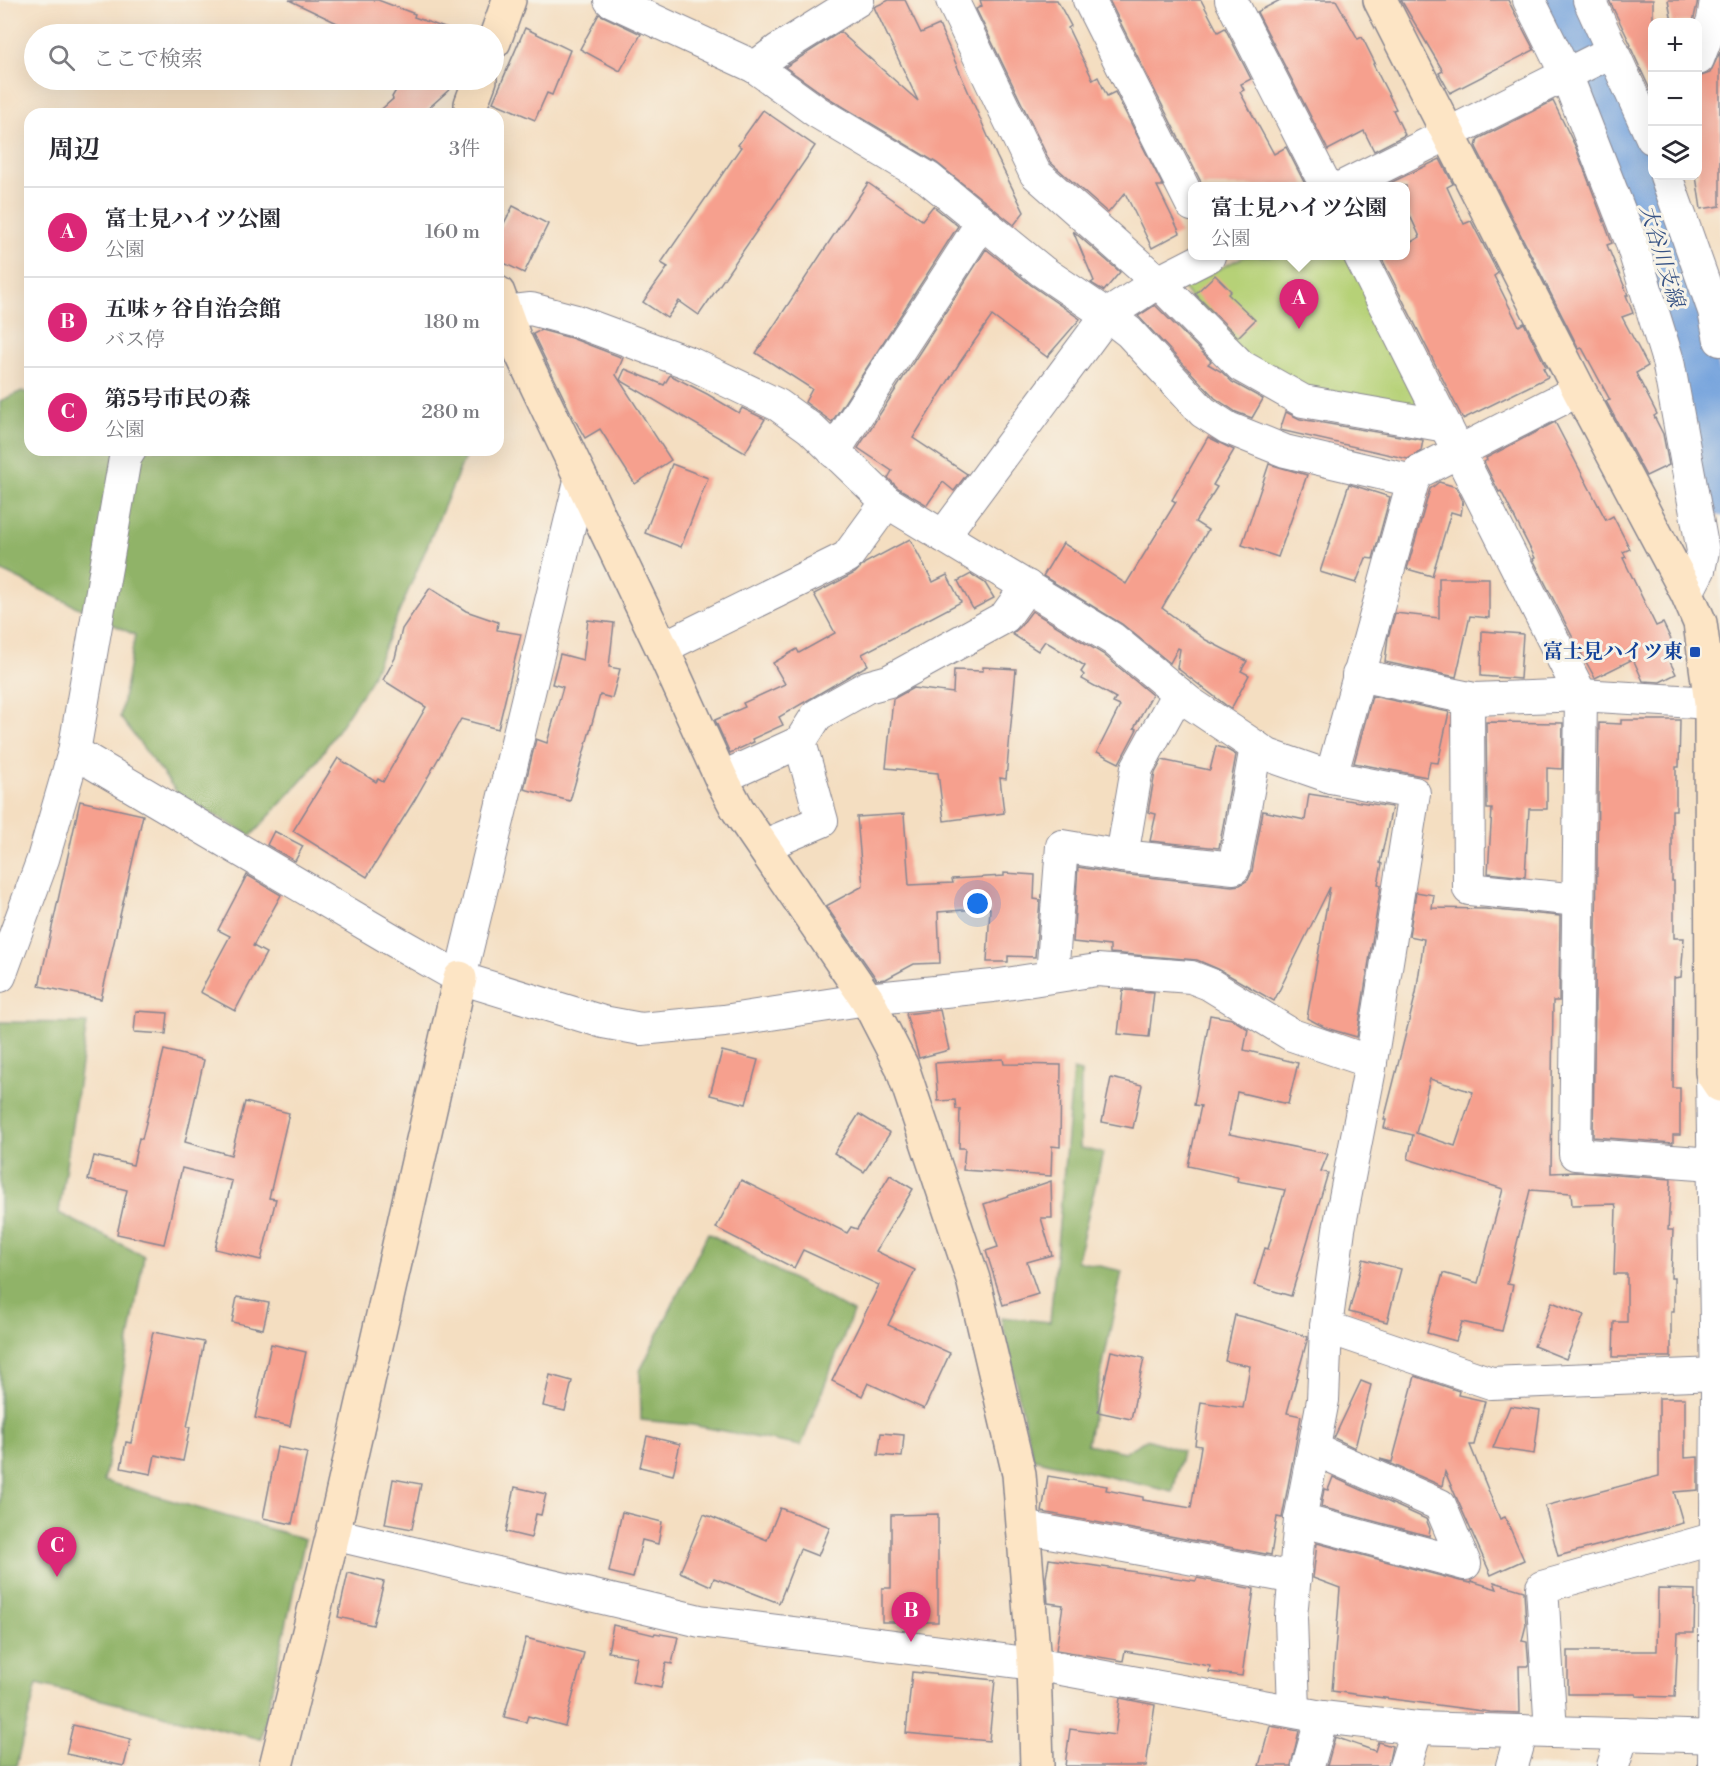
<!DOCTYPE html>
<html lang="ja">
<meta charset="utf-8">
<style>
body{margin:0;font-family:"Libre Bodoni","Noto Serif JP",serif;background:#f2f2f3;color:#2b2b33}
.controls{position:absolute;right:18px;top:18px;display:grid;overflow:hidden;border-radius:12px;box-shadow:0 6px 24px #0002}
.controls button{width:54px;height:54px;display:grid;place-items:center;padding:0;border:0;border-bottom:2px solid #e1e1e2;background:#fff;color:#2b2b33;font:30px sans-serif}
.you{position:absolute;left:978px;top:904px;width:21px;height:21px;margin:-15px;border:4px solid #fff;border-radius:50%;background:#1a73e8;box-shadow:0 0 0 9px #1a73e833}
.badge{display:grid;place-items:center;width:39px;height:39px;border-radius:50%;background:#db2777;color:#fff;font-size:20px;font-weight:700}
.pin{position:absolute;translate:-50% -50px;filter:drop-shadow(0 2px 3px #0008)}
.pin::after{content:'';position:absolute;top:32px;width:21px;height:18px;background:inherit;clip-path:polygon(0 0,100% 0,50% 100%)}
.popup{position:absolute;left:1188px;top:182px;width:222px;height:78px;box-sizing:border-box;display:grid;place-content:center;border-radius:12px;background:#fff;filter:drop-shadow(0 2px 4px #0005);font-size:20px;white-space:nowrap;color:#7c7c81}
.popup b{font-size:22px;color:#2b2b33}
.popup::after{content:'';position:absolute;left:50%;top:100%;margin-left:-12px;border:12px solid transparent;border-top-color:#fff}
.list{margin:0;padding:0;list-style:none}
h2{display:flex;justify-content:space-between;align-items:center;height:78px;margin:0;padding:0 24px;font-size:26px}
h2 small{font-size:20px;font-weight:400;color:#7c7c81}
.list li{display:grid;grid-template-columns:39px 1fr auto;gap:18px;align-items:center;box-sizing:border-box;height:90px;padding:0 24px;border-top:2px solid #e1e1e2}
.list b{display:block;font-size:22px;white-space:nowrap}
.list p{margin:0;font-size:20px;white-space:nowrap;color:#7c7c81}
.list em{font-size:20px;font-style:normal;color:#7c7c81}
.icon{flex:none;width:33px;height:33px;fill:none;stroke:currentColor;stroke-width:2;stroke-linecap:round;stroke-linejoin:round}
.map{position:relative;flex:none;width:1720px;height:1766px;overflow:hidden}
.search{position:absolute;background:#fff;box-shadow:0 6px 24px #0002;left:24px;top:24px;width:480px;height:66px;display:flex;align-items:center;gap:15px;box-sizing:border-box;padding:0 21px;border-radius:33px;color:#7c7c81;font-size:22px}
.panel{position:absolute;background:#fff;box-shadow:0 6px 24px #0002;left:24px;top:108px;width:480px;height:348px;border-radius:18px}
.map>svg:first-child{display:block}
.green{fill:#b6d177;stroke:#68806a;stroke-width:1.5}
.forest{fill:#90b368;stroke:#567163;stroke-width:1.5}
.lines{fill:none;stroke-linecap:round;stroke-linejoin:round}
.river{stroke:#75a3dd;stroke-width:50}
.building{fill:#f6a08e;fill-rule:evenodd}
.street-casing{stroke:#888690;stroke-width:34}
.secondary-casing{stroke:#888690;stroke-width:36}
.street{stroke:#fff;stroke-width:32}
.secondary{stroke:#fde5c5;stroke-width:33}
.transit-dot{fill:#1a4fb4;stroke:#f7f3e8;stroke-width:2}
.labels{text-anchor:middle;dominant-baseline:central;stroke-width:6;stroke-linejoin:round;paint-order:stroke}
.transit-label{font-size:20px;font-weight:bold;fill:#164399;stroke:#f7f3e8;text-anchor:end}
.water-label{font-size:21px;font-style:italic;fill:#365284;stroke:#f7f3e8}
</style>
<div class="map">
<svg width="1720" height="1766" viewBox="0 0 1720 1766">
<rect width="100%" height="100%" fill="#f7f3e8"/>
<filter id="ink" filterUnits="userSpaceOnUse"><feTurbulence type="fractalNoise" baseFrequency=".0167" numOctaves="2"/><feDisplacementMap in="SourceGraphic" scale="12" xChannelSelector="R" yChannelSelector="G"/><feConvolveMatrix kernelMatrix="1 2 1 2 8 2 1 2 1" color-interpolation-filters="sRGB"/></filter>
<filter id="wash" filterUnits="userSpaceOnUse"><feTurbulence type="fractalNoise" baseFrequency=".008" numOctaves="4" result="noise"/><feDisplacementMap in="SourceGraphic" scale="24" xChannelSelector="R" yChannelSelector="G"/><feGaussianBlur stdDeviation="1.35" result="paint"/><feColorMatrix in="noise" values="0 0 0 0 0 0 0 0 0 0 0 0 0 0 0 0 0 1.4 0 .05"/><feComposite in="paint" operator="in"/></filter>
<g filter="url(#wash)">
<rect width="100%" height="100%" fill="#f4dec1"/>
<!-- green -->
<polygon class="green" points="1245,256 1350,256 1423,403 1415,412 1307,395 1244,361 1182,287"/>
<!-- forest -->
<g class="forest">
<polygon points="22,391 30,394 30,450 468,450 369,683 311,770 251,836 179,795 120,717 135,635 0,570 0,401"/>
<polygon points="0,1022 87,1023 59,1213 144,1256 104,1481 305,1539 261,1739 37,1684 16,1766 0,1766"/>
<polygon points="1073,1070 1081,1072 1080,1148 1103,1153 1077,1261 1122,1271 1087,1444 1125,1452 1147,1439 1182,1451 1173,1492 1033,1459 1001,1317 1050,1322"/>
<polygon points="708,1233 853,1312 801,1446 692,1425 641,1420 640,1371"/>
</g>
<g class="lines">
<!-- river -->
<polyline class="river" points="1554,0 1597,84 1652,219 1690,352 1720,491"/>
</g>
<g id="blocks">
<!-- building -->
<g class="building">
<polygon points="289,0 378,0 415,14 414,17 456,32 456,34 360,34"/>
<polygon points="889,0 905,0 921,33 939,25 997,157 1024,212 1014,225 937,163 827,97 785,67 840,32 918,101 874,7"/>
<polygon points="980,0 1057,0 1071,26 1068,28 1093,80 1098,77 1107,96 1115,92 1163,186 1157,186 1180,233 1152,248 1125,193 1108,213 1050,162 976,9 982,6"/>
<polygon points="1109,0 1201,0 1218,32 1225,28 1251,79 1241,84 1244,90 1240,92 1274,154 1286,147 1306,186 1203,186"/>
<polygon points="1280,0 1336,0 1358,39 1362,37 1375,63 1373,64 1396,109 1393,110 1405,135 1374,151 1364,131 1328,150 1257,12"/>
<polygon points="1401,0 1508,0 1534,50 1450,93 1439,73 1443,71"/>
<polygon points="1609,0 1653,0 1653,96 1630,46 1631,45"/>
<polygon points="1668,0 1698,0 1693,22 1672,22"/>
<polygon points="599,14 641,34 620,71 580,49"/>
<polygon points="525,28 570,50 552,95 547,93 535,120 493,102"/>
<polygon points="1720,52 1720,206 1701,209 1696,176 1698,176 1698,77 1710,73"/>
<polygon points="402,80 460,80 422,114 376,114 393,99 392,97"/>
<polygon points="1553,101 1576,148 1612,243 1607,245 1628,295 1626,295 1633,313 1622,317 1648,366 1636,373 1657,414 1654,416 1663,434 1669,465 1646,476 1606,401 1610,400 1582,348 1579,349 1476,147 1478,139"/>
<polygon points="763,110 815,146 699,315 679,301 667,318 643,302 668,267 661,263 741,147 738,145"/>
<polygon points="1440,159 1453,184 1447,187 1464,224 1471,221 1498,273 1494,276 1519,326 1524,323 1546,367 1543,368 1548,377 1463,419 1380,255 1406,255 1406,245 1420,237 1406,207 1406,186 1392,186 1390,183"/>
<polygon points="868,183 922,220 933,206 958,226 832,422 805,402 812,389 756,353"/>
<polygon points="513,206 548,224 524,273 498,260 498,227 502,227"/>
<polygon points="1073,231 1120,272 1104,291 1091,283 1094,281"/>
<polygon points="986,249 1031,285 1080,319 1047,357 992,316 960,362 913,438 967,474 954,491 943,482 927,505 898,488 888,478 892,471 858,448"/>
<polygon points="1215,275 1231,291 1228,294 1255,320 1238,337 1195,294"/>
<polygon points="1155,305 1211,361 1208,364 1222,372 1232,382 1263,399 1252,418 1236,412 1215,398 1138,316"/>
<polygon points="541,330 571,338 623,358 616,375 671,460 635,484 600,429 585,438 571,413 533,334"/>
<polygon points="625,369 664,385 670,375 707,394 739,413 742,408 765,419 745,453 620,380"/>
<polygon points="1286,412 1300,419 1423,440 1421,451 1408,459 1280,430"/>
<polygon points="1555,422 1606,520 1613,516 1630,549 1623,552 1626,557 1623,558 1656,626 1663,623 1678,654 1668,658 1676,674 1660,682 1643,681 1633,659 1595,678 1575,642 1533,559 1535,558 1501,491 1499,492 1484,462 1487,460 1486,458"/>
<polygon points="1208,437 1234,450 1213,485 1217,487 1195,522 1208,530 1162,608 1206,640 1247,661 1241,671 1249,675 1231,709 1177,668 1180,649 1178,648 1170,663 1122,624 1043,576 1063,543 1126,584 1176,502 1172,500"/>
<polygon points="672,464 708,478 681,547 645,533"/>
<polygon points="1269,464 1307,475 1278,557 1242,545"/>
<polygon points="1439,482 1456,487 1463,501 1461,515 1451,512 1432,576 1407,569 1430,489"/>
<polygon points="1349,484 1390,497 1373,559 1366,558 1356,583 1320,572"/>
<polygon points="910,539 933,582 947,575 961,602 862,654 868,665 779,717 783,725 752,739 754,742 730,753 715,720 745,707 743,703 785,684 773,663 797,649 799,653 835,633 814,594 855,573 865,563"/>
<polygon points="971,574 985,583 994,598 973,609 958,581"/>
<polygon points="1439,578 1489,578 1489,618 1470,616 1456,677 1385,662 1388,637 1395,613 1439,618"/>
<polygon points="430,588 466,611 498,622 497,630 521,634 498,729 461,719 414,801 367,877 293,831 338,758 376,782 378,779 383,782 426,707 383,680 395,658 402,629"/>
<polygon points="1032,611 1103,654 1152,695 1134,728 1137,729 1119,763 1097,752 1120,706 1113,703 1116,698 1082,679 1084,675 1081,672 1085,666 1045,641 1038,651 1012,634 1020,627"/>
<polygon points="588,620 614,623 609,667 620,669 612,698 600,695 570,801 524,789 536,739 547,743 563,687 552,684 560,654 583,660"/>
<polygon points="1482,631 1523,634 1520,679 1481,676"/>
<polygon points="983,667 1016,669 1006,779 1000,778 1004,813 944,821 938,773 886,768 893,699 913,688 953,693 954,670 983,671"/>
<polygon points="1372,696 1449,712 1438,763 1430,762 1427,777 1354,763"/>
<polygon points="1621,720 1680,720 1679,767 1676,767 1676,810 1672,810 1672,881 1674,881 1674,938 1684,938 1681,977 1674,978 1673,1088 1680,1088 1680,1135 1673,1135 1673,1143 1593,1137 1599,723 1621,724"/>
<polygon points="1486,722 1563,723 1562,769 1547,768 1547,809 1529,809 1525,877 1488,873 1492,809 1487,809"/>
<polygon points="1216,746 1226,749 1236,755 1219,848 1150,841 1156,814 1148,812 1155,773 1162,760 1210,770"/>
<polygon points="1309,794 1392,807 1380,863 1382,864 1378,884 1381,885 1357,1037 1326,1028 1307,1018 1330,887 1274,1001 1218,969 1197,960 1110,953 1110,946 1073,942 1078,867 1120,874 1232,886 1240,885 1248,880 1252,871 1263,811 1305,820"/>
<polygon points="80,801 143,815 101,999 39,986"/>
<polygon points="904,814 909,885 953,883 952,879 1004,876 1004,873 1035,875 1034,899 1040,900 1035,957 1008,956 1008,962 987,962 990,908 938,912 940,963 914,964 886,979 877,980 826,906 863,886 857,817"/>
<polygon points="274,831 303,846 295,861 267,845"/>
<polygon points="247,875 281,895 253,946 266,953 235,1011 200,992 230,936 218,930"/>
<path d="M1416 892 1434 895 1432 908 1485 909 1560 916 1559 1001H1553L1551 1173 1576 1172 1671 1179 1668 1230H1673L1671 1278H1674V1312H1671V1357H1613L1614 1322H1627V1274H1614L1616 1207 1615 1204 1572 1205 1571 1193 1530 1190 1507 1284 1513 1285 1502 1331 1462 1322 1456 1341 1427 1333 1443 1273 1478 1283 1503 1189 1408 1159 1413 1135 1384 1128 1386 1120H1384L1416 993 1424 939 1409 936ZM1430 1079 1473 1092 1455 1146 1416 1133Z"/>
<polygon points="1123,990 1154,992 1149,1037 1118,1034"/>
<polygon points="940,1010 949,1050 919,1058 906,1014"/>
<polygon points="136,1011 168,1013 166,1034 134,1032"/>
<polygon points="1210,1015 1232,1019 1248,1029 1244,1050 1298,1063 1288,1104 1237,1092 1229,1134 1328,1154 1321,1171 1328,1173 1291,1296 1254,1285 1265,1248 1268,1249 1285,1190 1237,1181 1238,1177 1188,1166 1201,1106 1194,1105"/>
<polygon points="164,1050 204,1060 185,1142 231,1155 245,1102 289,1113 269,1198 276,1199 261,1260 215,1249 232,1181 182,1168 164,1244 117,1234 127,1190 88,1180 94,1156 133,1165 139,1138 142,1139"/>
<polygon points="722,1051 758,1060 746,1104 710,1095"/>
<polygon points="1003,1059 1004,1064 1061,1065 1060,1147 1052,1146 1051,1176 963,1170 965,1148 959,1148 960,1109 956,1109 955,1100 938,1101 935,1063"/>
<polygon points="1111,1078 1142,1085 1133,1128 1102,1122"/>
<polygon points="859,1114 890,1133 864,1172 834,1153"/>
<polygon points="890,1175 913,1189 876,1251 915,1270 888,1325 950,1353 924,1409 868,1383 862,1396 832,1381 879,1285 803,1250 794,1268 716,1228 741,1180 847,1233 851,1227 857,1229"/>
<polygon points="1051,1181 1052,1218 1041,1218 1052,1255 1027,1262 1038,1294 1003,1305 986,1251 998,1247 984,1204"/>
<polygon points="1363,1259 1401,1269 1387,1322 1349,1312"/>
<polygon points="237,1297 269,1303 263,1329 232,1322"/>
<polygon points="1552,1302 1584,1315 1566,1359 1534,1346"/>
<polygon points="1235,1315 1263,1322 1308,1337 1287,1413 1301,1416 1282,1518 1277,1517 1271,1555 1042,1512 1048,1476 1107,1486 1106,1490 1143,1497 1143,1500 1191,1508 1201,1446 1195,1445 1201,1402 1243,1408 1250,1366 1225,1361"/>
<polygon points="153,1332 204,1342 187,1427 190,1427 183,1461 155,1455 151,1474 121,1468 126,1442 131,1443"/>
<polygon points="271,1344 306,1352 290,1426 255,1418"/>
<polygon points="1111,1351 1144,1358 1131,1419 1098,1412"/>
<polygon points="550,1375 572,1381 565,1411 543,1406"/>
<polygon points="1415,1376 1459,1391 1458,1395 1485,1401 1474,1445 1470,1445 1500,1519 1505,1517 1524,1560 1491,1575 1445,1472 1442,1486 1380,1459 1392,1462"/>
<polygon points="1361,1381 1371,1385 1355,1448 1334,1438"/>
<polygon points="1659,1398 1685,1398 1685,1458 1698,1457 1698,1490 1674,1492 1683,1523 1558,1556 1545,1506 1659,1476"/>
<polygon points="1510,1406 1540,1410 1534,1454 1493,1448"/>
<polygon points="881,1433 904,1435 902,1457 878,1455"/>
<polygon points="647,1436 680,1444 673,1475 640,1467"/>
<polygon points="277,1447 307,1453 292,1524 263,1518"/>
<polygon points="1333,1477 1426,1519 1430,1529 1429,1536 1321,1507 1324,1489 1328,1490"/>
<polygon points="393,1479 421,1484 412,1529 385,1524"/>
<polygon points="515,1487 546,1494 541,1515 536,1514 531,1538 506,1532"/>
<polygon points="780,1508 830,1527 818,1556 800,1549 779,1603 714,1578 711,1586 680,1572 704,1514 767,1540"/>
<polygon points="622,1512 662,1522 658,1544 642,1540 633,1578 609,1572"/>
<polygon points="938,1514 938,1622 882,1622 882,1588 891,1588 891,1515"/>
<polygon points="1317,1543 1460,1581 1471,1583 1471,1581 1497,1589 1494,1582 1524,1591 1526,1625 1522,1641 1527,1642 1529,1666 1519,1666 1520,1713 1490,1712 1332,1691 1340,1588 1313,1578"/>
<polygon points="1049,1559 1196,1581 1197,1578 1254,1589 1242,1676 1209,1672 1210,1666 1125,1651 1123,1661 1056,1650 1063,1605 1048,1603 1046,1578"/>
<polygon points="348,1573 384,1582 373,1625 338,1617"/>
<polygon points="1658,1589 1695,1590 1694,1633 1678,1633 1675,1697 1636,1696 1636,1694 1568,1694 1568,1651 1657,1651"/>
<polygon points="613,1625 654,1635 655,1633 678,1637 672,1664 666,1663 661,1688 632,1682 637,1657 608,1652"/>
<polygon points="526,1638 584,1653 565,1726 528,1716 526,1722 504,1717"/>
<polygon points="912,1672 995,1680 989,1741 906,1733"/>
<polygon points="1120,1698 1155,1705 1146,1766 1065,1766 1070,1729 1115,1735"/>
<polygon points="73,1725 131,1739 124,1766 66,1754"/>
<polygon points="1270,1726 1299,1731 1291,1766 1259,1766"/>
<polygon points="1335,1737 1375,1751 1378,1742 1392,1746 1388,1766 1327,1766"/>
</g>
</g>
</g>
<g filter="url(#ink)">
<use href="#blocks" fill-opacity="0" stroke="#888690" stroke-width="1.5"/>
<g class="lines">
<!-- street casing -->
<g class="street-casing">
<g id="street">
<polyline points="610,0 755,67 778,50 858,0"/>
<polyline points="952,0 1035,173 1158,282 1241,366 1303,401 1446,426"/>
<polyline points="1089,0 1192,205"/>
<polyline points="1231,0 1326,186"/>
<polyline points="1529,0 1566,74 1631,241 1668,361 1703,551 1699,570 1687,593"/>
<polyline points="1589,0 1652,138"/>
<polyline points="1698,59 1713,20 1716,0"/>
<polyline points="755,67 817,112 928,178 1042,271 1107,315 1129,332 1203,412 1228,428 1285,451 1413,481"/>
<polyline points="1666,176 1714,311 1720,340"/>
<polyline points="1344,186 1613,51"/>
<polyline points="1360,256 1581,695 1575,1154 1713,1164"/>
<polyline points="505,312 531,309 576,321 692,364 778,405 810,428 887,502 1113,639 1189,702 1268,755 1331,777 1414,793 1369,1074 1339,1229 1326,1327 1323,1400 1300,1520 1291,1617 1294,1711"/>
<path d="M834 452C882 374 933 300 982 222"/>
<polyline points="943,536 1107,315 1158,282 1209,256"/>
<polyline points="662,648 847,557 887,502"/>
<polyline points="1358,675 1474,699 1581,695 1711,703"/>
<polyline points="1178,693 1137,768 1122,856 1234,868 1256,747"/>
<polyline points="1468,698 1469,889 1578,900"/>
<polyline points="74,752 391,939 460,978 603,1022 641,1029 724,1021 867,999 993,986 1097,970 1191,977 1209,984 1292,1035 1371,1062"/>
<polyline points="1331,777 1413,481 1419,472 1579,390"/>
<polyline points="721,778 800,742 817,715 867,687 889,681 1005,617 1027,586"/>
<polyline points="763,846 822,821 800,742"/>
<polyline points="0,976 43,859 74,752 125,458 130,450"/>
<polyline points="1052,976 1062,846 1122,856"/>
<polyline points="460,978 580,481"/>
<polyline points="1712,1073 1717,1388 1714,1766"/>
<polyline points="1326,1327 1491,1383 1717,1374"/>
<polyline points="1300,1520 1465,1564 1440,1505 1314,1449"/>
<polyline points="1023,1527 1295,1578"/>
<polyline points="333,1534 700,1621 1034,1664 1322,1717 1417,1728 1720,1737"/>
<polyline points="1551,1732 1542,1587 1716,1538"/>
<polyline points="1308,1766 1322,1717"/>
<polyline points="1405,1766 1417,1728"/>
<polyline points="1512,1766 1522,1731"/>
<polyline points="1613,1766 1623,1734"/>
</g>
</g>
<!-- secondary casing -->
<g class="secondary-casing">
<g id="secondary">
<polyline points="1380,0 1579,390 1687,593 1700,623 1711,703 1712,1073 1720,1085"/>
<polyline points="494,42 509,0"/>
<polyline points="471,114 471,104 480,80"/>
<polyline points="498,293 515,340 662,648 721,778 738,810 867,999 902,1067 973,1279 1019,1474 1034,1664 1037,1766"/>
<polyline points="276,1766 333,1534 460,978"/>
</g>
</g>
<!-- street -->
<use href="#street" class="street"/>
<!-- secondary -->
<use href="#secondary" class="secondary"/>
</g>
</g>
<!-- markers -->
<rect class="transit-dot" x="1689" y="646" width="12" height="12" rx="3"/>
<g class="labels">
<!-- transit labels -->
<g class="transit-label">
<text x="1683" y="652">富士見ハイツ東</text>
</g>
<!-- water labels -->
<g class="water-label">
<text transform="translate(1661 256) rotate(73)">大谷川支線</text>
</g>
</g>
</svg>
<div class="controls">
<button>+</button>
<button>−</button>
<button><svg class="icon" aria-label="layers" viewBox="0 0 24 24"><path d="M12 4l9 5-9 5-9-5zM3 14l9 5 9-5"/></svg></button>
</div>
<div class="you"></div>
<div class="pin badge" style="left:1299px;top:329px">A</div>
<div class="popup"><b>富士見ハイツ公園</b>公園</div>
<div class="pin badge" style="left:911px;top:1642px">B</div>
<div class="pin badge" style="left:57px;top:1577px">C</div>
<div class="search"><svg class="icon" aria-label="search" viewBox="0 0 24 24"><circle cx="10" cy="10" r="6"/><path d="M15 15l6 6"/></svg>ここで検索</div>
<section class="panel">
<h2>周辺<small>3件</small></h2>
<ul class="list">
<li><span class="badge">A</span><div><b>富士見ハイツ公園</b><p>公園</p></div><em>160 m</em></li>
<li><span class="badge">B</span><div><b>五味ヶ谷自治会館</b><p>バス停</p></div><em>180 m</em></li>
<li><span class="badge">C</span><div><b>第5号市民の森</b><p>公園</p></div><em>280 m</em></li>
</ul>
</section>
</div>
